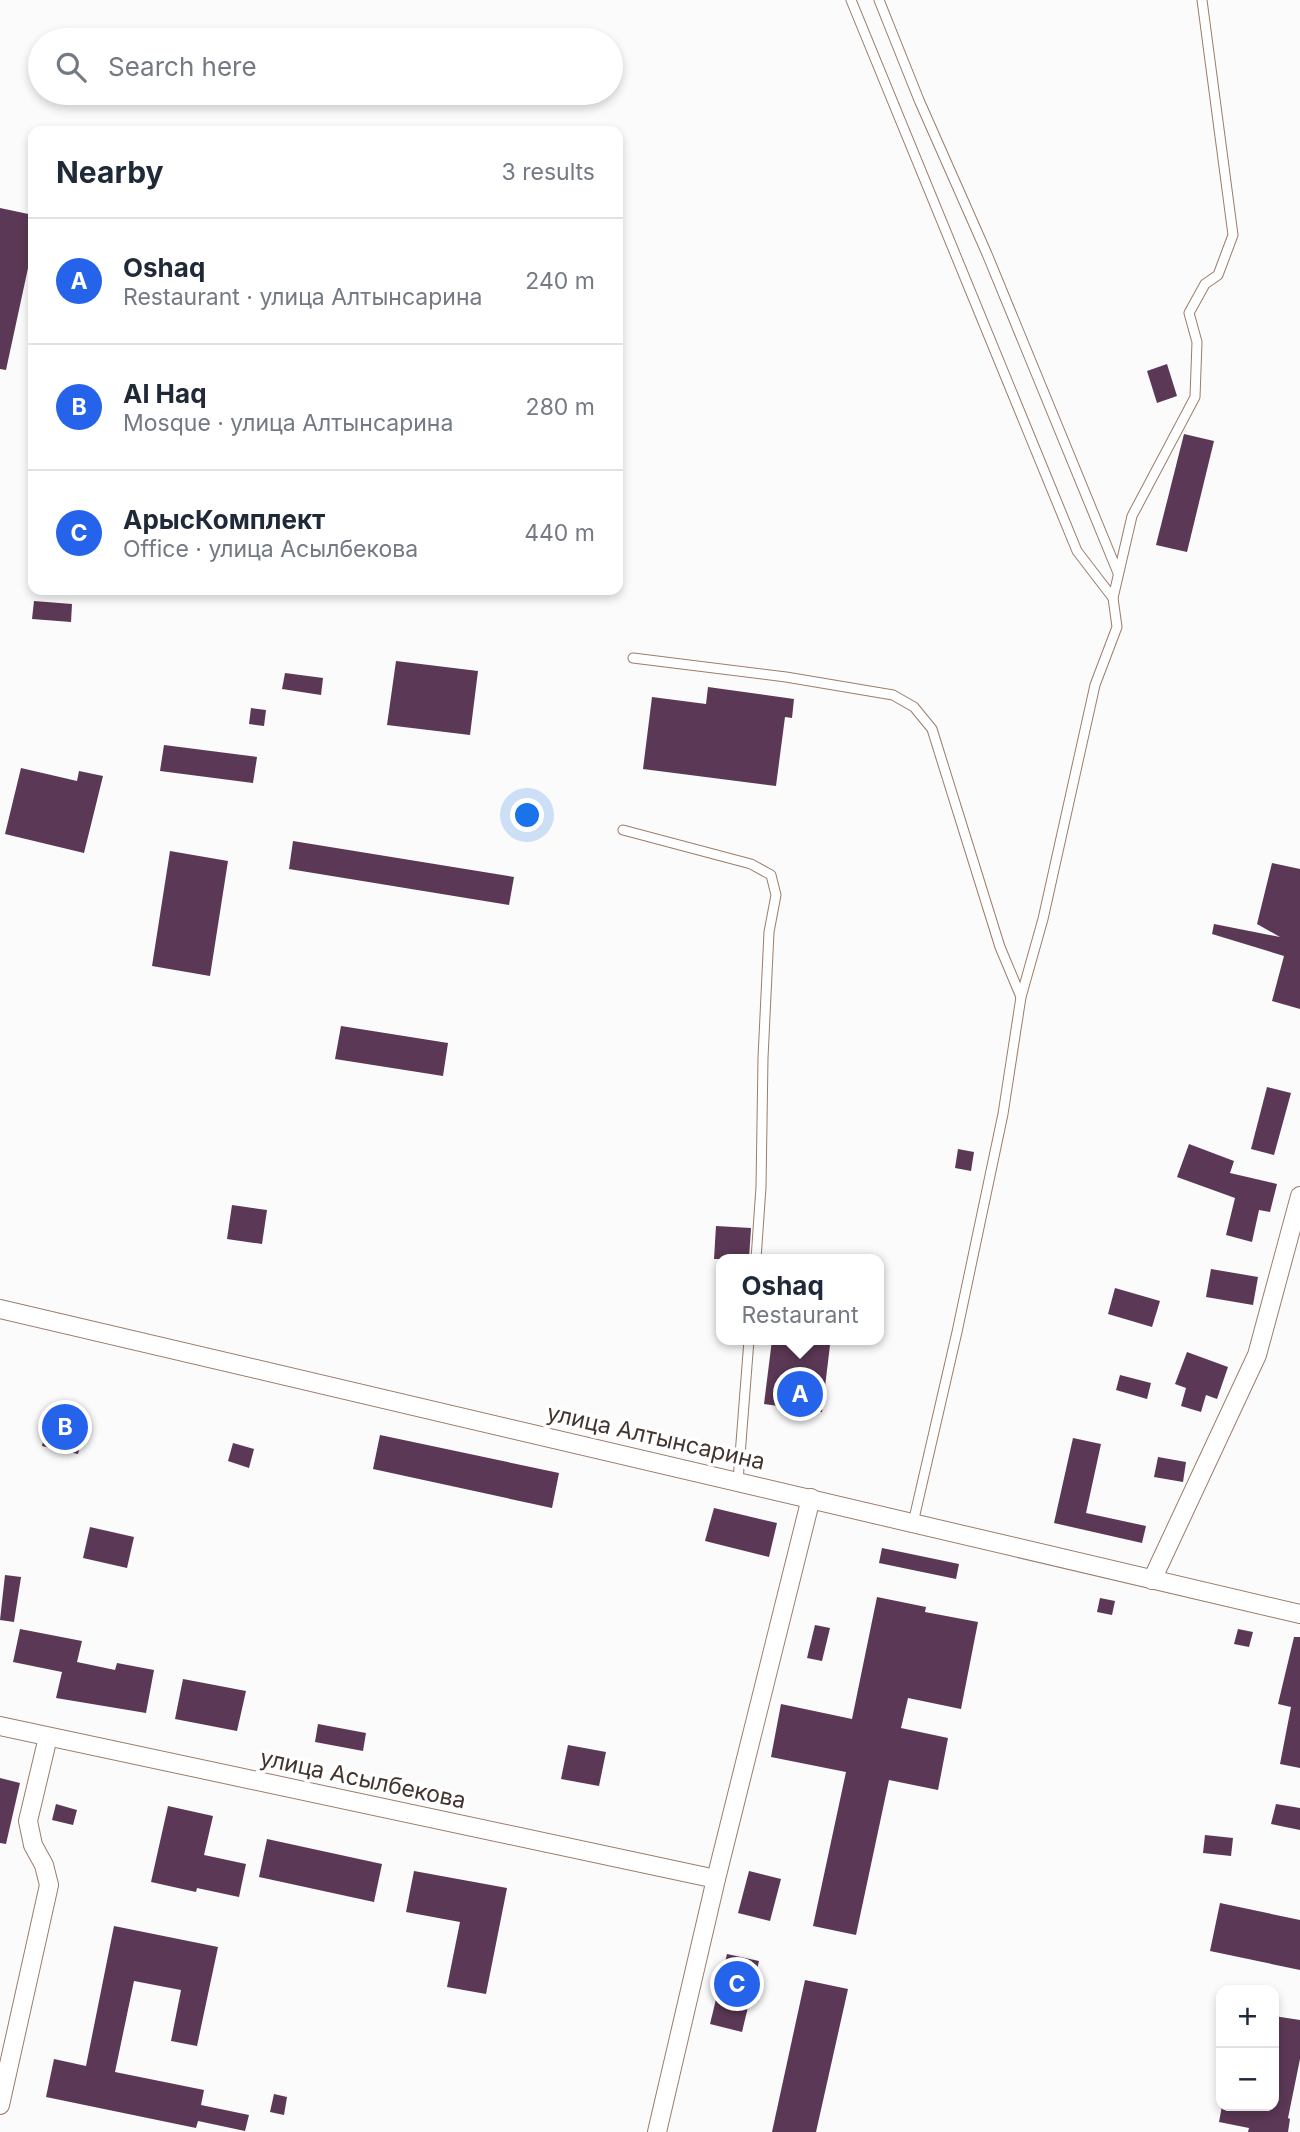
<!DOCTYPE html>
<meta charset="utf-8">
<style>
body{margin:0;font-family:Inter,sans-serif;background:#f2f2f3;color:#1f2937}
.controls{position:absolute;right:21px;bottom:21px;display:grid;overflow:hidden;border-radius:14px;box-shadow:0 4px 10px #0003}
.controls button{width:63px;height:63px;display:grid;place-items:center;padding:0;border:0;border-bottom:2px solid #e0e1e3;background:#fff;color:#1f2937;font:35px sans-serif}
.you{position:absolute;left:528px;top:816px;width:24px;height:24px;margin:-18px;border:5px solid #fff;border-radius:50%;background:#1a73e8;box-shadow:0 0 0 10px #1a73e833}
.badge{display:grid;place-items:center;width:46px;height:46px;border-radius:50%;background:#2563eb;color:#fff;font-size:23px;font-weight:700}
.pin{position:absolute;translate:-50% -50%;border:4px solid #fff;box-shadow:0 2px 7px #0006}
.popup{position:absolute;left:716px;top:1254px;width:168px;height:91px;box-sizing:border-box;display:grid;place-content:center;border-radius:14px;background:#fff;filter:drop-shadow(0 2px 5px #0005);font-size:23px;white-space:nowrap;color:#747a83}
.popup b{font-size:26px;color:#1f2937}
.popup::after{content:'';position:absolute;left:50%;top:100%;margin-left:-14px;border:14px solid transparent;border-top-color:#fff}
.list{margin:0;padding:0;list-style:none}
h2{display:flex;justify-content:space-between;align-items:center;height:91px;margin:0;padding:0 28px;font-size:30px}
h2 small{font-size:23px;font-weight:400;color:#747a83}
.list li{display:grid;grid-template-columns:46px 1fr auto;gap:21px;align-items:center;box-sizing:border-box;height:126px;padding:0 28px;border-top:2px solid #e0e1e3}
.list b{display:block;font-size:26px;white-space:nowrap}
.list p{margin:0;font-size:23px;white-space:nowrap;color:#747a83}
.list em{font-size:23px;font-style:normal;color:#747a83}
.icon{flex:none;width:38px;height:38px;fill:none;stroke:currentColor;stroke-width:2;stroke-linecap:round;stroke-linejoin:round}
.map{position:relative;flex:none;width:1300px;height:2132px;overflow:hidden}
.search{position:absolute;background:#fff;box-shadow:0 4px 10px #0003;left:28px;top:28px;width:595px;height:77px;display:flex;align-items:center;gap:18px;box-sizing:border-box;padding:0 24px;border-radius:38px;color:#747a83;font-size:26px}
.panel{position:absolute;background:#fff;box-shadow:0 4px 10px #0003;left:28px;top:126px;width:595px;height:469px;border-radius:14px}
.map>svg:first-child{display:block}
.building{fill:#5b3855}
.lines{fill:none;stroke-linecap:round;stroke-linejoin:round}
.service-casing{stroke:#9c7d69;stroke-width:11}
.minor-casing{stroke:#9c7d69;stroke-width:20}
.service{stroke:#fff;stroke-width:9}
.minor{stroke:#fff;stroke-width:18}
.labels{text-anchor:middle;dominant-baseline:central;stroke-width:7;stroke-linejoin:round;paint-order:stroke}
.street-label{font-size:23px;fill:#43352d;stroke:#fff}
</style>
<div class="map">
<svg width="1300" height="2132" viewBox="0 0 1300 2132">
<rect width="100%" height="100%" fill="#fbfbfb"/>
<!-- building -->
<g class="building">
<polygon points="0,208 33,215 33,245 6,370 0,369"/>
<polygon points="1167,364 1177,396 1157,403 1147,371"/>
<polygon points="1184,434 1214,441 1187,552 1156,545"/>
<polygon points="34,601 72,604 71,622 32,619"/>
<polygon points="396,661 478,671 470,735 387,725"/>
<polygon points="285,673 323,678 321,695 282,689"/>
<polygon points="708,687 794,699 792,718 785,717 776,786 643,769 652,697 706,704"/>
<polygon points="251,708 266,710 264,726 249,724"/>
<polygon points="164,745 257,757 253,783 160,771"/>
<polygon points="21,768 77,781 79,771 103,776 84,853 5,834"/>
<polygon points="293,841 514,877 509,905 289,869"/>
<polygon points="170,851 228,861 210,976 152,966"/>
<polygon points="1272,863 1300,869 1300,1009 1272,1001 1284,956 1212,934 1214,924 1280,937 1257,924"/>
<polygon points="341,1026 448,1043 443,1076 335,1059"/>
<polygon points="1267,1087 1291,1093 1274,1155 1251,1149"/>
<polygon points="1189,1144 1234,1161 1230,1173 1277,1184 1270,1212 1259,1210 1252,1242 1226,1235 1235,1198 1177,1177"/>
<polygon points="958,1149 974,1152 971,1171 955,1168"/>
<polygon points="232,1205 267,1210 262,1244 227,1239"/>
<polygon points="716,1226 751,1228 749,1259 714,1259"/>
<polygon points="1211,1269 1258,1277 1253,1305 1206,1297"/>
<polygon points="1115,1288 1160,1301 1152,1327 1108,1314"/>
<polygon points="772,1340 830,1345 822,1412 764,1404"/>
<polygon points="1187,1352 1228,1367 1217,1399 1206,1395 1201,1412 1181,1406 1186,1388 1175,1384"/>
<polygon points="1120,1375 1151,1383 1147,1399 1116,1390"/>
<polygon points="51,1405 88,1413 78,1454 42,1446"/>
<polygon points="380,1435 559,1473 552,1508 373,1469"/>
<polygon points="1073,1438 1101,1444 1086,1513 1146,1526 1142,1543 1054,1523"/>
<polygon points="233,1443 254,1449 249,1468 228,1461"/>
<polygon points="1158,1457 1186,1462 1183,1482 1154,1477"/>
<polygon points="714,1508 777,1523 769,1557 705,1541"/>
<polygon points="90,1527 134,1537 127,1568 83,1558"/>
<polygon points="882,1548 959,1564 956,1579 879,1563"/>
<polygon points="5,1575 21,1577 14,1622 0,1620"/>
<polygon points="877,1597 926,1607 925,1612 978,1622 961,1709 908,1698 901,1728 948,1738 938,1790 889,1780 856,1935 813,1926 846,1772 771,1757 781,1704 852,1719"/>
<polygon points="1100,1598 1115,1601 1112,1615 1097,1612"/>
<polygon points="815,1625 830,1628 822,1661 807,1658"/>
<polygon points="20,1629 82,1641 77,1662 115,1670 117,1663 154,1670 146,1713 56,1698 62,1672 13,1662"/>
<polygon points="1238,1629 1253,1632 1249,1647 1234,1644"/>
<polygon points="1294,1637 1300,1637 1300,1768 1280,1764 1291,1707 1278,1704"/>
<polygon points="183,1679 246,1691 237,1731 175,1719"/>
<polygon points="318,1724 366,1733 363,1751 315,1742"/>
<polygon points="568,1745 606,1752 599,1786 561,1779"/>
<polygon points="0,1778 20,1783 6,1844 0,1843"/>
<polygon points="56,1804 77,1810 73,1825 52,1820"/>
<polygon points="1276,1804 1300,1808 1300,1830 1271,1824"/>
<polygon points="168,1806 213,1816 204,1855 246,1864 239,1897 197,1888 196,1892 151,1882"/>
<polygon points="1205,1835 1233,1838 1231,1856 1203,1853"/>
<polygon points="267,1839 382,1864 374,1902 259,1877"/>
<polygon points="414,1871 507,1888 486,1994 447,1987 460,1922 406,1912"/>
<polygon points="749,1871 781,1879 770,1921 738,1913"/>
<polygon points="1220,1903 1300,1920 1300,1970 1210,1951"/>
<polygon points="114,1926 218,1947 197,2046 171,2041 181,1990 134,1981 115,2072 204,2090 201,2105 249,2115 245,2131 198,2121 196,2128 46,2097 54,2059 86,2066"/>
<polygon points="727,1954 759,1961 742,2032 710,2024"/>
<polygon points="805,1980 848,1989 816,2132 772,2132"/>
<polygon points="1274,2016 1300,2020 1300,2059 1288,2118 1290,2119 1288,2132 1248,2132 1249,2128 1219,2122 1222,2106 1250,2110 1251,2106 1274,2106"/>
<polygon points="274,2094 287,2097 284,2115 270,2112"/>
</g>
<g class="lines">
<!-- service casing -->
<g class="service-casing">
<g id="service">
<polyline points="851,0 1077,551 1113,598"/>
<polyline points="879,0 919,100 987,254 1118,573"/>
<polyline points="633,658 786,677 893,695 914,707 932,729 1000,947 1021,997"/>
<polyline points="623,830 751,864 771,875 776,895 769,932 763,1058 761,1187 756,1259"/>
<polyline points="738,1481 749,1340"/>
<polyline points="913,1523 957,1332 1003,1114 1021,997 1043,919 1095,685 1117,627 1113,598 1132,516 1195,397 1197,342 1189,313 1205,284 1218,275 1233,235 1202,0"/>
</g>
</g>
<!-- minor casing -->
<g class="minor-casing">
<g id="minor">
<polyline points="0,1309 1300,1614"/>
<polyline points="1152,1580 1257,1355 1300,1196"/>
<polyline points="0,1726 716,1879"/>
<polyline points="0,2105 49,1885 44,1865 33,1845 28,1821 48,1737"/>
<polyline points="657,2132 716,1879 811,1498"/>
</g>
</g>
<!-- service -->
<use href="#service" class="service"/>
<!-- minor -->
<use href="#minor" class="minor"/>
</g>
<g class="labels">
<!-- street labels -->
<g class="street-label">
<text transform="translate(656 1437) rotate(13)">улица Алтынсарина</text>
<text transform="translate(363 1779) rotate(12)">улица Асылбекова</text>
</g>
</g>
</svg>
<div class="controls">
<button>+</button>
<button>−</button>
</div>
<div class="you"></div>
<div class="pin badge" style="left:800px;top:1394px">A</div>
<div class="popup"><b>Oshaq</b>Restaurant</div>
<div class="pin badge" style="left:65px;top:1427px">B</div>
<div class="pin badge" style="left:737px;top:1984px">C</div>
<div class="search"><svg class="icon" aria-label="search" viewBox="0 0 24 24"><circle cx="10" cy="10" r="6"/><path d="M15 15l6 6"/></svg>Search here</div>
<section class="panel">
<h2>Nearby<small>3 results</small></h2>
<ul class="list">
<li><span class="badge">A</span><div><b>Oshaq</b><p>Restaurant · улица Алтынсарина</p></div><em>240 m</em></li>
<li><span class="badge">B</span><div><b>Al Haq</b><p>Mosque · улица Алтынсарина</p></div><em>280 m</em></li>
<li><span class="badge">C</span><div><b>АрысКомплект</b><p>Office · улица Асылбекова</p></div><em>440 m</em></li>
</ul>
</section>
</div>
